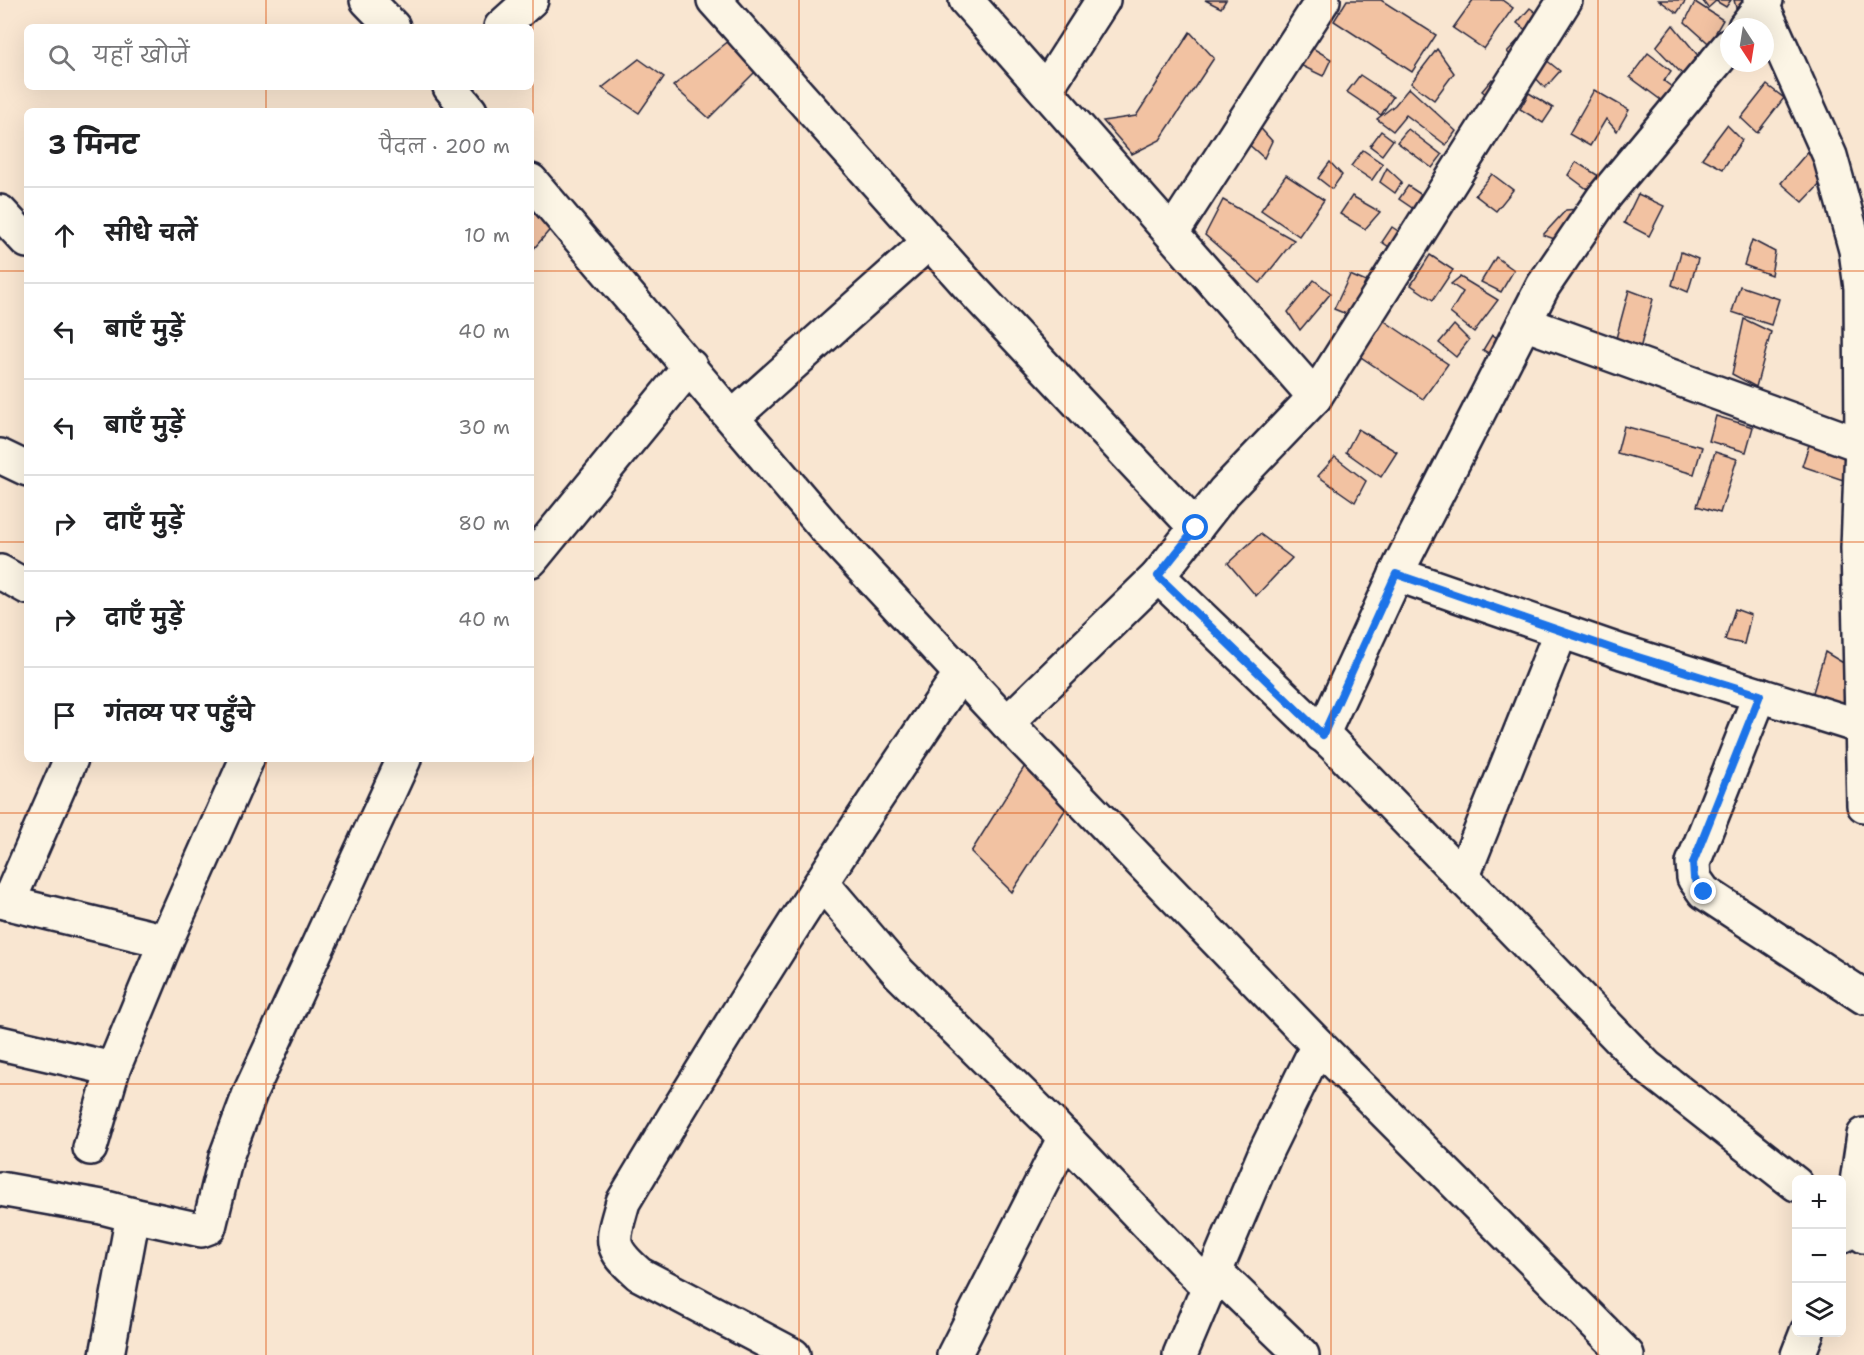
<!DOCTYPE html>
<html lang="hi">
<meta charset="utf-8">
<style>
body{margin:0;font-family:"Shantell Sans","Playpen Sans Deva",sans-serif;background:#f2f2f2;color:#202124}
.controls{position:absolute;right:18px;bottom:18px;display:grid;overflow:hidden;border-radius:9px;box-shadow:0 6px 24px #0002}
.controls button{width:54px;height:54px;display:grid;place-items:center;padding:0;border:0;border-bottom:2px solid #e0e0e0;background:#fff;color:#202124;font:30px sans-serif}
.compass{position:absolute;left:1720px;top:18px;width:54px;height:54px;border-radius:50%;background:#fff;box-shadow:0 6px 24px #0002;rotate:168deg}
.stop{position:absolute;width:18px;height:18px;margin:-14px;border:4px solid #1a73e8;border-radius:50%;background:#fff}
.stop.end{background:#1a73e8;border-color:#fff;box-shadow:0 2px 6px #0008}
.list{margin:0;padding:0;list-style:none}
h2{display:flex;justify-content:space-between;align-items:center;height:78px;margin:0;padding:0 24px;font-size:26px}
h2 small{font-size:20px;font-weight:400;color:#757577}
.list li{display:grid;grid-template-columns:39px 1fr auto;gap:18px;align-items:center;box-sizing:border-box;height:96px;padding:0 24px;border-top:2px solid #e0e0e0}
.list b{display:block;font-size:22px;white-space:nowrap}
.list em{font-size:20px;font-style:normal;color:#757577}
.icon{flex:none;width:33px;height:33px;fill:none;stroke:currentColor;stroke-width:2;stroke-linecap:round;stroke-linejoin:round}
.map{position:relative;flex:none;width:1864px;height:1355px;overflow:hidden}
.search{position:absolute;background:#fff;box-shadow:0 6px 24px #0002;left:24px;top:24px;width:510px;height:66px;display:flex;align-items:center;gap:15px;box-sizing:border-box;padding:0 21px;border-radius:9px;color:#757577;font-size:22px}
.panel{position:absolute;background:#fff;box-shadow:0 6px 24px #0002;left:24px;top:108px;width:510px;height:654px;border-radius:9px}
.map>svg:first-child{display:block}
.building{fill:#f2c2a2;stroke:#22223b;stroke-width:1.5}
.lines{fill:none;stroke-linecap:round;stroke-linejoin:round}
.street-casing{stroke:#22223b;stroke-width:38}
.secondary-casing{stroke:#22223b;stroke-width:38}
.street{stroke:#fcf5e5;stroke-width:33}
.secondary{stroke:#fcf5e5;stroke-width:33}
.route{stroke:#1a73e8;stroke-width:8}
.grid{fill:none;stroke:#de560e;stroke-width:1.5;stroke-opacity:0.55}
</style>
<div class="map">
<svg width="1864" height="1355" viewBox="0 0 1864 1355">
<rect width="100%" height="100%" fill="#f9e6d1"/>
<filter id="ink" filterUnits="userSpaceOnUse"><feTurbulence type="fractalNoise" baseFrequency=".0167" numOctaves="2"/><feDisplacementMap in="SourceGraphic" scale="12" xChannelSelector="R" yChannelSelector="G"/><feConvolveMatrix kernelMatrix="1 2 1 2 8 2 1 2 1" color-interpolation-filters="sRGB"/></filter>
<g filter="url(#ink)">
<!-- building -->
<g class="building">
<polygon points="1205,0 1226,0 1221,8"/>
<polygon points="1347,0 1381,0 1436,35 1412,72 1334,21"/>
<polygon points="1473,0 1502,0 1513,8 1484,49 1453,28"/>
<polygon points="1659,0 1686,0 1677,13"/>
<polygon points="1702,0 1731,0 1726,7 1716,1 1708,8"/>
<polygon points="1734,0 1755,0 1739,19"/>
<polygon points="1695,2 1723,20 1716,32 1727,39 1716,50 1685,22"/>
<polygon points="1530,8 1547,21 1535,38 1517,23"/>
<polygon points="1673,25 1700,58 1682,74 1656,47"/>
<polygon points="1190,32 1214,58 1160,140 1132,154 1103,121 1136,116"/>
<polygon points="1520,38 1531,48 1518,61 1507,52"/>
<polygon points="730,40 756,71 709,118 673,86"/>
<polygon points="1309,46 1331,59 1323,76 1296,63"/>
<polygon points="1437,49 1454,73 1434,100 1411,83"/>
<polygon points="1648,53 1671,71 1664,81 1680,93 1669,106 1630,77"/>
<polygon points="639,59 664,77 639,113 602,88"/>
<polygon points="1545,59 1560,71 1545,88 1532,74"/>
<polygon points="1360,75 1393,97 1381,115 1347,92"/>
<polygon points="1492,79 1503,89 1493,100 1482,91"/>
<polygon points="1767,85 1784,98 1757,133 1741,118"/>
<polygon points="1409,88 1456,131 1446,145 1406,115 1393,131 1377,119 1395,105"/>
<polygon points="1594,90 1629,110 1617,131 1606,119 1590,146 1569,134"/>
<polygon points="1529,93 1553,108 1543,123 1520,109"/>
<polygon points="1255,122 1272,141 1264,158 1245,141"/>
<polygon points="1727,125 1742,140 1723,169 1702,158"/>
<polygon points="1408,129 1442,155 1432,168 1397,142"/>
<polygon points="1381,131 1393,140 1382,155 1370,146"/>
<polygon points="1811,148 1824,180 1803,202 1781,183"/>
<polygon points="1363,150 1383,164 1372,180 1351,166"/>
<polygon points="1330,162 1342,175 1332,189 1318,178"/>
<polygon points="1576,162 1602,178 1591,192 1568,175"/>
<polygon points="1387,168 1402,182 1395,193 1380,182"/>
<polygon points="1492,174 1513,190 1496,211 1475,195"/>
<polygon points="1286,175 1324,200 1299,236 1261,210"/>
<polygon points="1408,186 1434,203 1424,216 1399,199"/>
<polygon points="1638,194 1664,206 1649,236 1624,223"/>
<polygon points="1352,196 1380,212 1365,229 1340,214"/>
<polygon points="1223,200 1294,240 1260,283 1205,235"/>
<polygon points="531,207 553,226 531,252"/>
<polygon points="1578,209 1563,242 1543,235 1566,210"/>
<polygon points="1392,227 1410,239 1399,254 1382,242"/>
<polygon points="1752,240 1775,252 1771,275 1744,265"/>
<polygon points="1681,252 1698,259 1688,292 1672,285"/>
<polygon points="1430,255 1453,270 1433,300 1411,285"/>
<polygon points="1496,257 1514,270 1501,292 1481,282"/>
<polygon points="1350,275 1366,282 1351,316 1334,309"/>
<polygon points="1460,277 1498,300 1474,332 1450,313 1463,292 1451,284"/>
<polygon points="1314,280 1331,293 1300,330 1288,312"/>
<polygon points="1740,286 1779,299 1771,325 1732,312"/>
<polygon points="1629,290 1653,299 1640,349 1615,342"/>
<polygon points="1744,319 1771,332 1756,387 1732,374"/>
<polygon points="1383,320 1448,364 1423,399 1358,355"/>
<polygon points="1454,325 1469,340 1456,357 1439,343"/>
<polygon points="1492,335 1504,341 1497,358 1483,350"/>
<polygon points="1716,416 1753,427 1746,452 1709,441"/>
<polygon points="1624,426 1702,447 1694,474 1617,453"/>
<polygon points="1358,429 1397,452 1381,477 1346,452"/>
<polygon points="1810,442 1850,455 1849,482 1802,466"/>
<polygon points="1715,452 1737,459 1720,513 1697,506"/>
<polygon points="1335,457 1366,481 1355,502 1318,476"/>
<polygon points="1260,534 1292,558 1256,596 1228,563"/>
<polygon points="1735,609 1751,615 1744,644 1725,640"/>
<polygon points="1825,652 1850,667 1848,711 1811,699"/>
<polygon points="1028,761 1067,807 1012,892 971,852"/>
</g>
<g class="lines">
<!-- street casing -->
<g class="street-casing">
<g id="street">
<polyline points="714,0 969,286 1196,528"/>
<polyline points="966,0 1315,397"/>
<polyline points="1565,0 1315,397 1224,492 1158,576 1334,745 1647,1067 1796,1184"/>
<polyline points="501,27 531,0"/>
<polyline points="1745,27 1766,0"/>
<polyline points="1046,89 1103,0"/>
<polyline points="0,212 27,241"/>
<polyline points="1172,233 1323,0"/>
<polyline points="1524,323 1864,446"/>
<polyline points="733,417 929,242"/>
<polyline points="0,456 27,469"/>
<polyline points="531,560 690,366"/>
<polyline points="0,572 27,587"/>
<polyline points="1396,574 1622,652 1862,727"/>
<polyline points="1760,695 1693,863 1694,878 1704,892 1864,997"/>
<polyline points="1007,723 1158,576"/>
<polyline points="1322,735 1401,564 1543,286 1603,198 1729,46"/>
<polyline points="1462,878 1561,631"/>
<polyline points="822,883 899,973 1048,1120 1210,1289"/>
<polyline points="0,901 166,941"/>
<polyline points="8,903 71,759"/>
<polyline points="0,1043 113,1069"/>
<polyline points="90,1148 113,1069 166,941 247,759"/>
<polyline points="0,1189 102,1207 133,1215 107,1355"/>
<polyline points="133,1215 201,1230 209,1227 226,1157 250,1093 404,759"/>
<polyline points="1842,1219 1864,1236"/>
<polyline points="1217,1273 1302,1355"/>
<path d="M793 1355 639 1274C607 1246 612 1241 623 1202 730 1022 842 846 961 673"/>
<polyline points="954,1355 1065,1137"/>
<polyline points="1180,1355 1266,1151 1318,1045"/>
</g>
</g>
<!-- secondary casing -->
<g class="secondary-casing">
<g id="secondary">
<polyline points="367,0 393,27"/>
<polyline points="1760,0 1830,156 1856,250 1861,288 1862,445 1858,548 1864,805"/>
<polyline points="450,87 470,111"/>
<polyline points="531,181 828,531 1007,723 1318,1045 1627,1355"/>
<polyline points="1842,1236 1857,1182 1864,1135"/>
<polyline points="1798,1355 1807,1332"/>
</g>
</g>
<!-- street -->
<use href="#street" class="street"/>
<!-- secondary -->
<use href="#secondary" class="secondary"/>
</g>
</g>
<g class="lines" filter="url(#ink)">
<!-- route -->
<polyline class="route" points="1196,528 1158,576 1323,735 1396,574 1622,652 1760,695 1693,863 1694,878 1704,892"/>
</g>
<!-- grid -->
<path class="grid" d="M266 0V27M533 0V1355M799 0V1355M1065 0V1355M1331 0V1355M1598 0V1355M266 87V111M0 271H27M531 271H1864M0 542H27M531 542H1864M266 759V1355M0 813H1864M0 1084H1864"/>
</svg>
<div class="controls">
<button>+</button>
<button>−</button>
<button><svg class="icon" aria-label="layers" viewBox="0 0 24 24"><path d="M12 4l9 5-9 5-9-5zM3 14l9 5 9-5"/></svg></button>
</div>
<svg class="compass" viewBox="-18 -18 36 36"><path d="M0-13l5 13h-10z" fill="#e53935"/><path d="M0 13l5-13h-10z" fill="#757577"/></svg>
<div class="stop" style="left:1196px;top:528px"></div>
<div class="stop end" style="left:1704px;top:892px"></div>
<div class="search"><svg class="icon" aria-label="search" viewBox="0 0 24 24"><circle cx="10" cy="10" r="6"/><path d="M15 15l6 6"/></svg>यहाँ खोजें</div>
<section class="panel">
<h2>3 मिनट<small>पैदल · 200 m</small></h2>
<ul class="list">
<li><svg class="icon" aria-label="ahead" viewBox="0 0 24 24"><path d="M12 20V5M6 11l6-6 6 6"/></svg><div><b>सीधे चलें</b></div><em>10 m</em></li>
<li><svg class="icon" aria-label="left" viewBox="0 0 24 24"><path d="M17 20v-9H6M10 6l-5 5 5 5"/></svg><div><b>बाएँ मुड़ें</b></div><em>40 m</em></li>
<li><svg class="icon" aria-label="left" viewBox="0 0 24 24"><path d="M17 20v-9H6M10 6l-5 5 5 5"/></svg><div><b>बाएँ मुड़ें</b></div><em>30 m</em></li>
<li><svg class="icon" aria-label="right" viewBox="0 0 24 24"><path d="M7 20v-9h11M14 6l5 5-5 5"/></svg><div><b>दाएँ मुड़ें</b></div><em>80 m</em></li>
<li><svg class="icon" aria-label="right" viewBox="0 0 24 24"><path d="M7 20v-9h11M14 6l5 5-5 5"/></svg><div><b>दाएँ मुड़ें</b></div><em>40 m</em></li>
<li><svg class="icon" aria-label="arrive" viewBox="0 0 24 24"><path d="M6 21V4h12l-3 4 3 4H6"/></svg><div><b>गंतव्य पर पहुँचे</b></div></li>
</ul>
</section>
</div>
